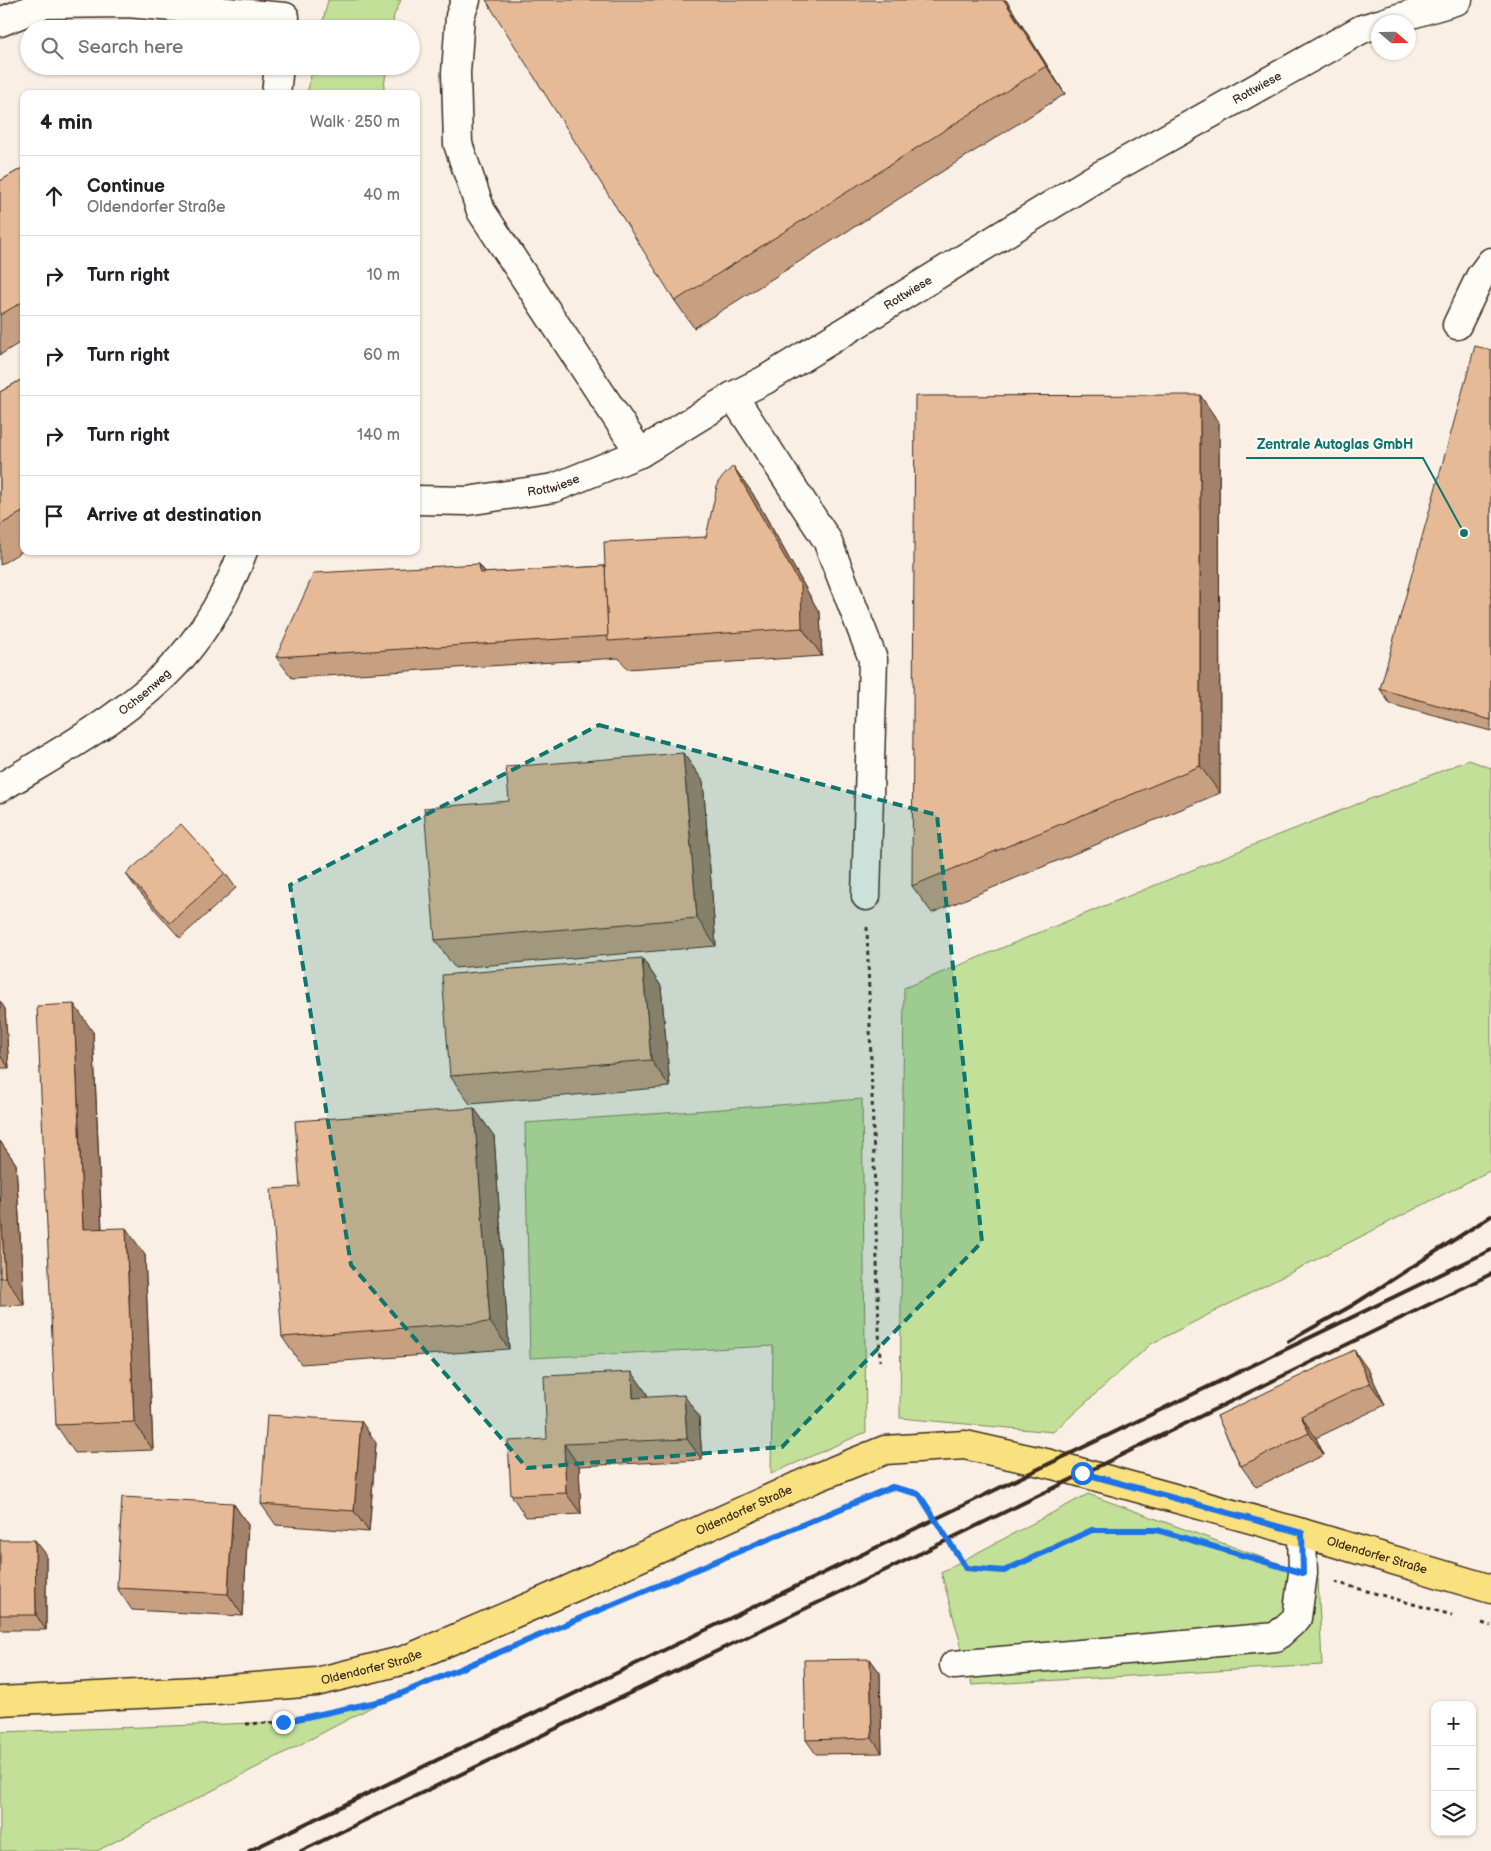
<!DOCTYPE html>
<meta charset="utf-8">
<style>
body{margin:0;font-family:"Balsamiq Sans",sans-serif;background:#f2f2f2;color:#202124}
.controls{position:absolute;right:15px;bottom:15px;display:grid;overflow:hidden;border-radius:10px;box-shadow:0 1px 4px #0004}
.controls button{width:45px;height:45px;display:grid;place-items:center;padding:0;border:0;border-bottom:1px solid #e0e0e0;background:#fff;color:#202124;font:25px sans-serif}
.compass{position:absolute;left:1371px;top:15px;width:45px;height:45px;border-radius:50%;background:#fff;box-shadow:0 1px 4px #0004;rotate:110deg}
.stop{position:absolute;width:15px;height:15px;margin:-11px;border:4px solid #1a73e8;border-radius:50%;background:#fff}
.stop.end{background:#1a73e8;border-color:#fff;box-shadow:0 1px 5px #0008}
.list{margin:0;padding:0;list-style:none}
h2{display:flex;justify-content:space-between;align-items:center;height:65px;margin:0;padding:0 20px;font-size:21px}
h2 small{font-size:16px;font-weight:400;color:#757577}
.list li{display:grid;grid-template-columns:32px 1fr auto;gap:15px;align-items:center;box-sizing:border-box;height:80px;padding:0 20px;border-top:1px solid #e0e0e0}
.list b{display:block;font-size:19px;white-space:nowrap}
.list p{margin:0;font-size:16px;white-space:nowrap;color:#757577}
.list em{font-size:16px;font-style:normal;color:#757577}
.icon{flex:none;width:28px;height:28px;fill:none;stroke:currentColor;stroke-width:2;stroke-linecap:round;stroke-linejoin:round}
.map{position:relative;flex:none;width:1491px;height:1851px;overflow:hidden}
.search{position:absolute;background:#fff;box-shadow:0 1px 4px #0004;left:20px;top:20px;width:400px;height:55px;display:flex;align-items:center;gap:12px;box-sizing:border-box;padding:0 18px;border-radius:28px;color:#757577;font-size:19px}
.panel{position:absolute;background:#fff;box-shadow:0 1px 4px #0004;left:20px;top:90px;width:400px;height:465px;border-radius:10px}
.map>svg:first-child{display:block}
.green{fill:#c2e098;stroke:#7e855b}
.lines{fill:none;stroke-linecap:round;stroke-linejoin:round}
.minor-casing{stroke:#3b2a1e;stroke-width:31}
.major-casing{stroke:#3b2a1e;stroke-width:31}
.path{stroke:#3b2a1e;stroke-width:3;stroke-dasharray:4 4;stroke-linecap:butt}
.minor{stroke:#fdfcf7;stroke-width:28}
.major{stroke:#fae180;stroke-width:28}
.rail{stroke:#3b2a1e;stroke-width:4}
.wall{fill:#c7a082;stroke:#3b2a1e}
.shaded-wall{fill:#a2826a;stroke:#3b2a1e}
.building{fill:#e7ba97;stroke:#3b2a1e}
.route{stroke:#1a73e8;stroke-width:6}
.marked{fill:#0f766e;fill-opacity:0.2;stroke:#0f766e;stroke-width:4;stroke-dasharray:10 6;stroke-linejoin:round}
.labels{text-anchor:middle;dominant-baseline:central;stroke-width:4.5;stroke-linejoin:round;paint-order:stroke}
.street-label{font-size:12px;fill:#3b2a1e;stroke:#fdfcf7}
.leader{fill:none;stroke:#0f766e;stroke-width:2}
.callout-dot{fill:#0f766e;stroke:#fdfcf7;stroke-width:2}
.callout-label{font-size:14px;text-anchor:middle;font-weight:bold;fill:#0f766e;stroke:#fdfcf7;stroke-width:4.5;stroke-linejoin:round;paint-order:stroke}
</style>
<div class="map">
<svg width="1491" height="1851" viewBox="0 0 1491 1851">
<rect width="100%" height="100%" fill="#f9efe4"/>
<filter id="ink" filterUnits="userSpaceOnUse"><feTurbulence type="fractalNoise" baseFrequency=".02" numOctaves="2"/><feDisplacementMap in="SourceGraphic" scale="10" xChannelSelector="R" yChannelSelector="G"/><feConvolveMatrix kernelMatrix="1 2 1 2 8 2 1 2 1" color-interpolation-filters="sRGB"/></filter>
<g filter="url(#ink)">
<!-- green -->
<g class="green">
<polygon points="328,0 401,0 394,15 392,29 321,29"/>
<polygon points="313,66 387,66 383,94 307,94"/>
<polygon points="1469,760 1491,768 1491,1170 1151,1344 1053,1432 900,1418 904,988 1241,850"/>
<polygon points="862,1099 866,1432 771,1474 773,1346 530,1358 525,1123"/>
<polygon points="1088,1494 1318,1578 1322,1665 972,1685 941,1572"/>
<polygon points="385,1700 97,1851 0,1851 0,1732 283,1722"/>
</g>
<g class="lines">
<!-- minor casing -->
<g class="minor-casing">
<g id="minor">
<polyline points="466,0 460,16 456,73 458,144 481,211 640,453"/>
<polyline points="0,22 45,4 128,3 285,17"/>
<polyline points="1385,22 1458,0"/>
<polyline points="276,94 279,66"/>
<polyline points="1457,325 1480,277 1491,262"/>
<polyline points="733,396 827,540 873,659 866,896"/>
<path id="s1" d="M416 500 467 501 554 488 640 453 733 396 765 380 1094 179 1362 29 1378 24"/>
<path id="s2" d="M0 788C62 750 131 714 180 659 207 628 229 590 243 551"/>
<polyline points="954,1665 1276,1637 1297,1618 1303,1573 1302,1533"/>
</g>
</g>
<!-- major casing -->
<g class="major-casing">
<g id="major">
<path id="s3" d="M0 1701 216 1690 316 1682 405 1660 550 1598 813 1479 885 1450 965 1445 1050 1464 1302 1533 1491 1589"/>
</g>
</g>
<!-- path -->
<g class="path">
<polyline points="867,927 880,1361"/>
<polyline points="1194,1541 1269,1563"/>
<polyline points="762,1542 892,1487 919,1493 966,1568 1004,1571 1092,1530 1156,1530"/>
<polyline points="1335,1582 1452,1615"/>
<polyline points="1482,1623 1491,1626"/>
<polyline points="246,1724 283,1722 297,1719"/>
</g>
<!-- minor -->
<use href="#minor" class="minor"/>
<!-- major -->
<use href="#major" class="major"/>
<!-- rail -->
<g class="rail">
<polyline points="1289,1341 1353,1305 1491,1216"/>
<polyline points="249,1851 1491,1250"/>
<polyline points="301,1851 917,1555 1491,1274"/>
</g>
</g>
<!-- wall -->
<g class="wall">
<polygon points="1006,0 1065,94 694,328 675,301"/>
<polygon points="24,167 24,340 0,355 0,181"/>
<polygon points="1491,350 1491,731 1390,704 1380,689"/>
<polygon points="24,378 24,550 0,565 0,392"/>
<polygon points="1200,395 1219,423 1220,793 932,913 912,886"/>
<polygon points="733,466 753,494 820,614 822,656 627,669 619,658 292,678 276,657 479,564 486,573 605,566 706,537"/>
<polygon points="683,753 703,781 716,946 455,968 435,940 509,801"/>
<polygon points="225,873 236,888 180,938 136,888 126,874"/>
<polygon points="642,958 661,986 670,1087 470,1104 450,1076"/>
<polygon points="0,1001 5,1009 9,1068 0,1068"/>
<polygon points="93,1032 102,1229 145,1255 153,1450 75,1453 56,1425"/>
<polygon points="474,1108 494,1136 509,1349 301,1364 282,1337 300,1187"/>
<polygon points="0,1141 16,1164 24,1305 0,1306"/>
<polygon points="1369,1371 1385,1405 1316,1438 1324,1455 1256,1487 1241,1466 1217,1416"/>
<polygon points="632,1372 647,1394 647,1397 699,1417 702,1460 579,1466 581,1514 526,1517 511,1495 547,1439"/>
<polygon points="376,1443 369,1532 276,1525 261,1504"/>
<polygon points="233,1503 248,1525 243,1616 132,1610 117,1588"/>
<polygon points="0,1540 46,1554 46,1630 0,1630"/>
<polygon points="870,1659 880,1673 882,1753 816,1754 806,1740"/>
</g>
<!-- shaded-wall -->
<g class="shaded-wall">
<polygon points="1004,0 1006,0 1065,94 1046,66"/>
<polygon points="1200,395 1219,423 1220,793 1200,766"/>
<polygon points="733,466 753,494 820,614 822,656 802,628"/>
<polygon points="479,564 494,585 480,573"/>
<polygon points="683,753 703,781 716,946 697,918"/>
<polygon points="642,958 661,986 670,1087 651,1060"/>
<polygon points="0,1001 5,1009 9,1068 0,1055"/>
<polygon points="74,1004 93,1032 103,1257 83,1229"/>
<polygon points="474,1108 494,1136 509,1349 490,1322"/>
<polygon points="0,1141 16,1164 24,1305 5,1277 0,1197"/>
<polygon points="126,1228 145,1255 153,1450 134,1422"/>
<polygon points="1354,1350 1369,1371 1385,1405 1370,1383"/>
<polygon points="632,1372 647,1394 648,1419 633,1398"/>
<polygon points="684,1395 699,1417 702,1460 687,1439"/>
<polygon points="1301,1416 1316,1438 1324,1455 1309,1433"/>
<polygon points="361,1421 376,1443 369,1532 354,1511"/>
<polygon points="564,1444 579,1466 581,1514 566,1493"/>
<polygon points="233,1503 248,1525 243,1616 228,1594"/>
<polygon points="35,1540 46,1554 46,1630 36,1615"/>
<polygon points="870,1659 880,1673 882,1753 872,1738"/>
</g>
<!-- building -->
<g class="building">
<polygon points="486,0 1004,0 1046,66 675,301"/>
<polygon points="24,167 24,301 0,315 0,181"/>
<polygon points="1475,346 1491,350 1491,720 1380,689"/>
<polygon points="24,378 24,511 0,525 0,392"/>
<polygon points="1200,395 1200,766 912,886 915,396"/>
<polygon points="733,466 801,586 802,628 608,641 604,542 706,537 718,482"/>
<polygon points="479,564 480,573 605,566 608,636 276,657 314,573"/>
<polygon points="683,753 697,918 435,940 424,808 509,801 506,767"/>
<polygon points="181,824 225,873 170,923 126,874"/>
<polygon points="642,958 651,1060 450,1076 442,975"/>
<polygon points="74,1004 83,1229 126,1228 134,1422 56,1425 37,1006"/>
<polygon points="474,1108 490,1322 282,1337 271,1189 300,1187 295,1121"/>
<polygon points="0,1197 5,1277 0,1278"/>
<polygon points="1354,1350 1370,1383 1301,1416 1309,1433 1241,1466 1217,1416"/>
<polygon points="632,1372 633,1398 684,1395 687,1439 564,1444 566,1493 511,1495 508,1441 547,1439 544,1376"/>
<polygon points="267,1415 361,1421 354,1511 261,1504"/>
<polygon points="122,1497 233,1503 228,1594 117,1588"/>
<polygon points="0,1540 35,1540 36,1615 0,1615"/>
<polygon points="870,1659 872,1738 806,1740 804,1660"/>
</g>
</g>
<g class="lines" filter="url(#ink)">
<!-- route -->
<polyline class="route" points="283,1722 386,1700 892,1487 919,1494 966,1568 1004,1571 1092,1530 1157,1530 1303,1573 1302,1533 1082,1473"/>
</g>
<!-- marked area -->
<path class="marked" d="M599 725 937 815 982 1242 782 1447 527 1468 351 1265 290 885Z"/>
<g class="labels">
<!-- street labels -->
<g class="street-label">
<text stroke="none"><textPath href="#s1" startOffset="949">Rottwiese</textPath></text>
<text stroke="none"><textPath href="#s1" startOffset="544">Rottwiese</textPath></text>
<text stroke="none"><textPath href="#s1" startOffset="139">Rottwiese</textPath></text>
<text stroke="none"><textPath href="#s2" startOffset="174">Ochsenweg</textPath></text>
<text stroke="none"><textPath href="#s3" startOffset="779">Oldendorfer Straße</textPath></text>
<text stroke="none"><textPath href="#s3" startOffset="1439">Oldendorfer Straße</textPath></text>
<text stroke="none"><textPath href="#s3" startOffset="374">Oldendorfer Straße</textPath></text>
</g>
</g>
<!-- callouts -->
<path class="leader" d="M1464 533L1423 458H1246"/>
<circle class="callout-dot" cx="1464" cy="533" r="5"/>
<g class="callout-label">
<text x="1335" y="449">Zentrale Autoglas GmbH</text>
</g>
</svg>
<div class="controls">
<button>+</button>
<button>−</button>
<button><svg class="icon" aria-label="layers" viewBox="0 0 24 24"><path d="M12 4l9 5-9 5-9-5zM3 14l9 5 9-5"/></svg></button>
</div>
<svg class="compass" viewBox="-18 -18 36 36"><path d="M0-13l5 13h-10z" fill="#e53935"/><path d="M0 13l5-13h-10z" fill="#757577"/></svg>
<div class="stop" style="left:1082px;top:1473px"></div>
<div class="stop end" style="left:283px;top:1722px"></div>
<div class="search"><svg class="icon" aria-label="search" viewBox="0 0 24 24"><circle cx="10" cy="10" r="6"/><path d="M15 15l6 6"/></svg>Search here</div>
<section class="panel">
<h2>4 min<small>Walk · 250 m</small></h2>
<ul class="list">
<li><svg class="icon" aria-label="ahead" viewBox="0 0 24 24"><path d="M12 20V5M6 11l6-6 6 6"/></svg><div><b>Continue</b><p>Oldendorfer Straße</p></div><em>40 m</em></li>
<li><svg class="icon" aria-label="right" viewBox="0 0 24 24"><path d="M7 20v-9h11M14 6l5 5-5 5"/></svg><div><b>Turn right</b></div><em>10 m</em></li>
<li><svg class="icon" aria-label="right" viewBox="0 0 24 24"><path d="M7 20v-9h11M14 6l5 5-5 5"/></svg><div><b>Turn right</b></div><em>60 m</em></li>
<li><svg class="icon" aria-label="right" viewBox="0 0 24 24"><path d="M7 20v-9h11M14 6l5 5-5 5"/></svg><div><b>Turn right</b></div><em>140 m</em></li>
<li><svg class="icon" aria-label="arrive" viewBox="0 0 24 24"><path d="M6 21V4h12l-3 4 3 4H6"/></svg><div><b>Arrive at destination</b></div></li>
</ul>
</section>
</div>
